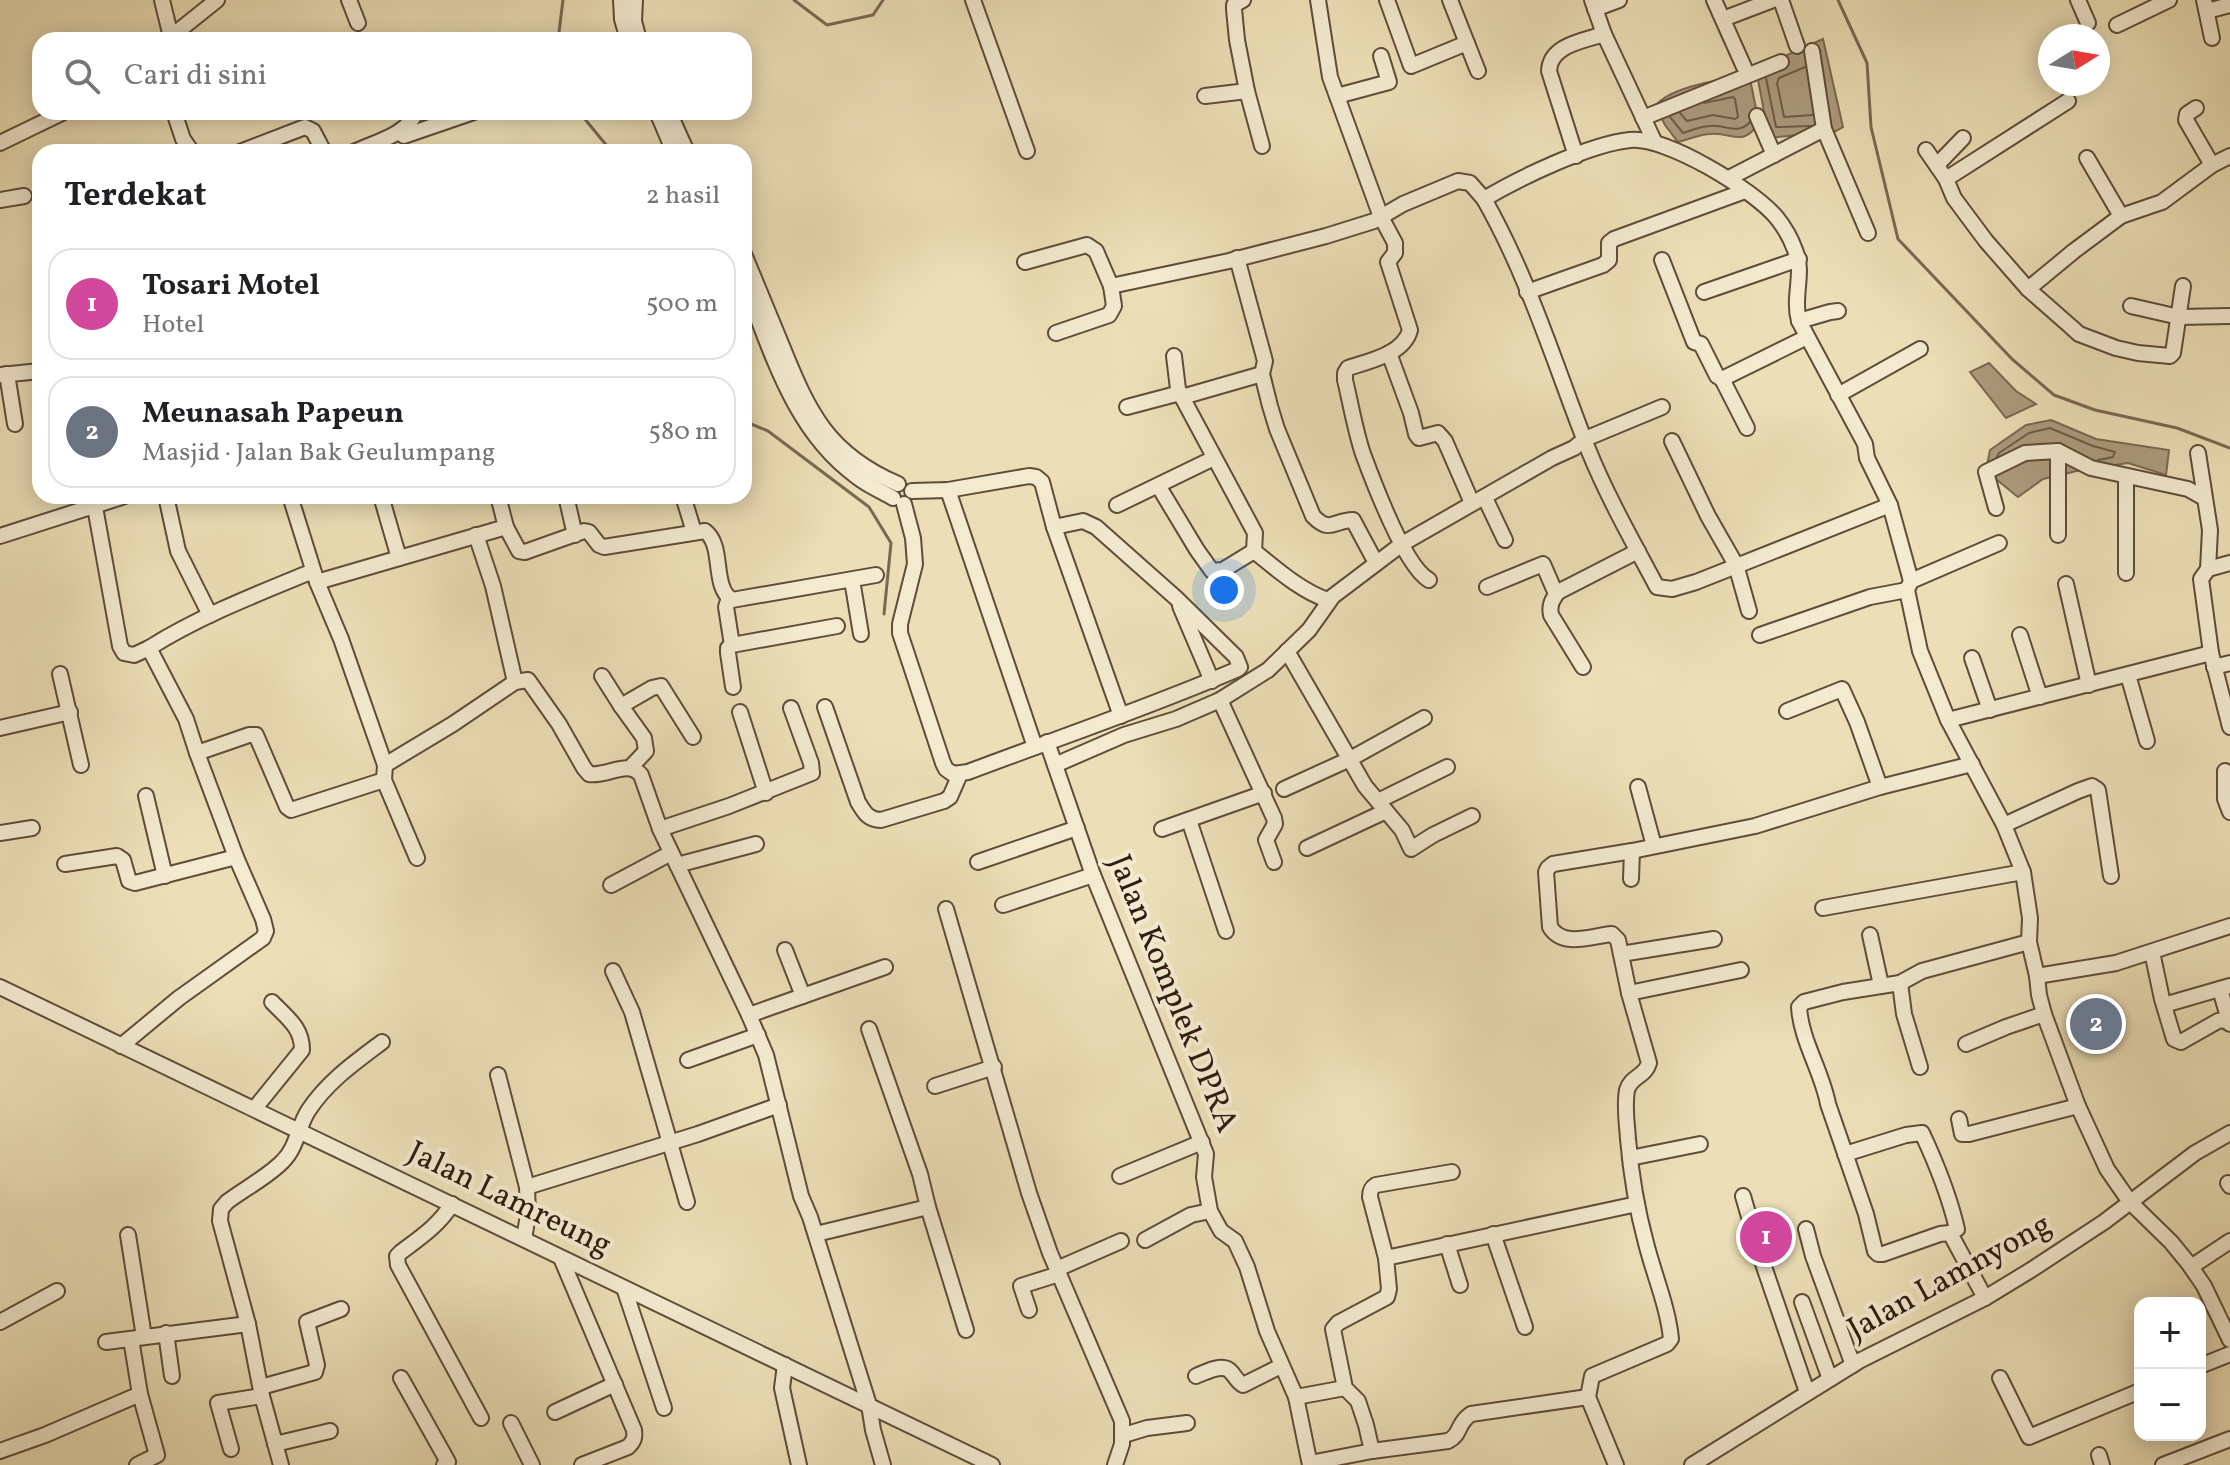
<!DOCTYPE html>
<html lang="id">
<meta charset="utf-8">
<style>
body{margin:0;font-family:Vollkorn,serif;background:#f2f2f2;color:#202124}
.controls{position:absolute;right:24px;bottom:24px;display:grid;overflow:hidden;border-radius:16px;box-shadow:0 4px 20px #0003}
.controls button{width:72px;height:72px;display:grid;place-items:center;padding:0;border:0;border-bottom:2px solid #e0e0e0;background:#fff;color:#202124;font:40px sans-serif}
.compass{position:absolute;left:2038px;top:24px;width:72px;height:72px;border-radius:50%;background:#fff;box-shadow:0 4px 20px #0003;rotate:79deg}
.you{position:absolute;left:1224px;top:590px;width:28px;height:28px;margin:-20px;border:6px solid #fff;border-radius:50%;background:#1a73e8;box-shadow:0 0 0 12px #1a73e833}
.badge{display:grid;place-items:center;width:52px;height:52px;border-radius:50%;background:#db2777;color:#fff;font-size:26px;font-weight:700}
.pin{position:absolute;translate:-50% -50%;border:4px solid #fff;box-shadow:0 2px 8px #0006}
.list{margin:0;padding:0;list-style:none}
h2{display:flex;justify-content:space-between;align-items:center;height:104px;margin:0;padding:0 32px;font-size:34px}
h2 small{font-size:26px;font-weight:400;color:#757577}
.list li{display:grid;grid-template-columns:52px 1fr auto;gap:24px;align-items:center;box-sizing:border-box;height:112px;margin:0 16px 16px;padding:0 16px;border:2px solid #e0e0e0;border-radius:24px}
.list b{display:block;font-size:30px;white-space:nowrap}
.list p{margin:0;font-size:26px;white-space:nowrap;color:#757577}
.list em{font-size:26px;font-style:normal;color:#757577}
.icon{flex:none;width:44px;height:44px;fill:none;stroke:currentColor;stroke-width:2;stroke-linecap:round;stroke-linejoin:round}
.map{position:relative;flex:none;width:2230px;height:1465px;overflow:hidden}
.search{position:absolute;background:#fff;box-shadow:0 4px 20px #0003;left:32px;top:32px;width:720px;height:88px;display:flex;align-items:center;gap:20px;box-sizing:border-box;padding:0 28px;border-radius:24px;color:#757577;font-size:30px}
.panel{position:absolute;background:#fff;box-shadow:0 4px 20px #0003;left:32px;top:144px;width:720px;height:360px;border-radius:24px}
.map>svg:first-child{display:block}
.water{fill:#ac9c7e;stroke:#7a6852;stroke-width:2}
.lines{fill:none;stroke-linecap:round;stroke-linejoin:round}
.shore{stroke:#6e5c46;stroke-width:2}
.stream{stroke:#7a6852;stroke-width:3}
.minor-casing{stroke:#5f4c39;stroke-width:18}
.minor{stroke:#f3ead0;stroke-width:14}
.labels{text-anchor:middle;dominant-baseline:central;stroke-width:8;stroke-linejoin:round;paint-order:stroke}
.street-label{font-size:32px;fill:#301b0f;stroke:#f3ead0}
</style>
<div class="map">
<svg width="2230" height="1465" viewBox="0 0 2230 1465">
<rect width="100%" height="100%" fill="#ecdfb7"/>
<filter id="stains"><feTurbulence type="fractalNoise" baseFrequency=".0025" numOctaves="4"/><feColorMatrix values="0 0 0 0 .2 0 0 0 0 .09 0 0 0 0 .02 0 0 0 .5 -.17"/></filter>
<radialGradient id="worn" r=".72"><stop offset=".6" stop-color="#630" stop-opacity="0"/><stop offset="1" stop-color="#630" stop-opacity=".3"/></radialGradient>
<!-- water -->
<g class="water">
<polygon points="1823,39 1843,127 1836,131 1769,138 1756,69"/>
<path d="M1749 74 1759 123C1742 148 1733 132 1711 134 1701 134 1689 139 1678 142L1665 125 1655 106C1673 85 1722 80 1749 74Z"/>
<polygon points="1989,363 2016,391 2036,404 2006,418 1970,372"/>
<polygon points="2051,420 2096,439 2169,450 2166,475 2128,463 2081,470 2043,479 2018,497 1986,471 1990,450 2026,425"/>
</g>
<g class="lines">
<!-- shore -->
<g class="shore">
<polyline points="1805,67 1779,78 1777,83 1784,117 1813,115"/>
<polyline points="1766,78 1776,127 1811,126"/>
<polyline points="1680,113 1687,121 1713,115 1735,119 1738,117 1735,99 1733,97 1704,103"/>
<path d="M1670 117 1683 133C1692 130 1701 126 1711 126 1726 124 1737 136 1750 122"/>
<polyline points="1997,457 1999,453 2029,433 2050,428 2093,446 2115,452 2113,457 2098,460"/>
</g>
<!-- stream -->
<g class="stream">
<polyline points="794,0 827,25 873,15 883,0"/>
<polyline points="1838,0 1867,63 1871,127 1898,239 2012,359 2054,395 2095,410 2177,428 2230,448"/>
<polyline points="558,40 563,0"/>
<polyline points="579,112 612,152"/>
<polyline points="744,421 768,431 869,507 891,543 884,614"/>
</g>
<!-- minor casing -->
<g class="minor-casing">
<g id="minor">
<polyline points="162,0 171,37"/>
<polyline points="349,0 358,23"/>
<polyline points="621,0 622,19 628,40"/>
<polyline points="635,0 634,21 639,40"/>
<polyline points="973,0 1027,151"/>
<path d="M1318 0 1330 77 1381 217 1395 243V253L1388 262 1410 330C1404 354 1369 361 1348 368L1345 373V380C1351 405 1355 430 1363 454 1373 481 1405 567 1429 580"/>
<polyline points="1387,0 1411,66 1467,43"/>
<polyline points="1450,0 1478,71"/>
<polyline points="1592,0 1604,34 1655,143"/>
<polyline points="1714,0 1744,67"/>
<polyline points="1781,0 1797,46"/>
<polyline points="2078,0 2088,23"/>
<polyline points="2204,0 2212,38"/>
<polyline points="1595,9 1619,0"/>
<polyline points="2207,11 2230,5"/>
<polyline points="1723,19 1773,0"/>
<polyline points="2117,25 2169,0"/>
<polyline points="167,40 217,0"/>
<polyline points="1812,51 1824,129 1868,233"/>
<polyline points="1247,91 1262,146"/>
<polyline points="1205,96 1247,91 1237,40 1234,9 1234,5 1243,0"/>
<polyline points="1337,96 1389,82 1381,56"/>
<polyline points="2196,108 2187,114 2186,120 2212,165"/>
<polyline points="174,112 183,139 192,152"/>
<polyline points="657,112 674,152"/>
<polyline points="669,112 687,152"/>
<polyline points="1757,116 1774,155"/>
<polyline points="1643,118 1781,62"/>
<polyline points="404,136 474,112"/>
<polyline points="0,143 64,112"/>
<polyline points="1926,150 1946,179 1954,198 1986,241 2028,289 2069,325 2079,334 2116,348 2138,353 2170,356 2173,353 2183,286"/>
<polyline points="240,152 305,127 313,131 324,152"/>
<path d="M354 152C375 142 407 135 416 112"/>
<path d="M1576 156 1549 71C1550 45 1583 41 1604 34"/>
<polyline points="2087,158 2121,216"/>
<polyline points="1937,165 1963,138"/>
<polyline points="1729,178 1824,129"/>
<polyline points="1946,179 2068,101"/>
<path d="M1484 199C1529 278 1555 365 1588 449 1607 496 1633 542 1657 587L1672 589 1696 582 1890 505"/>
<polyline points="0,200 24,196"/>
<path d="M744 254C757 285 769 315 782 346 809 413 828 454 898 484"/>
<path d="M1237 258 1265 361 1262 374 1270 406 1277 429 1313 516C1330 534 1334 520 1353 520L1376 563"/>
<polyline points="1662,260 1694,342 1701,344 1717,376 1722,379 1807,337"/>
<polyline points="1025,262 1087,245 1096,251 1111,286"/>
<path d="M744 282C772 352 793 430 856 476 867 485 881 491 893 498"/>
<polyline points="2028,289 2074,251 2121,216 2162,202 2212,165 2230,156"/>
<polyline points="1527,292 1603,265 1609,260 1609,243 1614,239 1745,191"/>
<polyline points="1704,292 1799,259"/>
<polyline points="2131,306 2179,317 2230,316"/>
<polyline points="1799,321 1830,312 1838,311"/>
<path d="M1056 333 1109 315 1114 306 1111 286 1229 261 1326 236 1374 221 1403 204 1458 181 1470 183 1484 199C1519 178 1590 144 1630 140 1666 136 1754 190 1777 218 1785 228 1791 239 1795 250 1805 274 1792 296 1799 321L1865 444 1867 458 1890 505 1911 581 1907 590 1920 651 1948 720 2004 825 2023 872 2030 918 2029 942 2037 976 2039 995 2044 1014 2078 1106 2107 1169 2130 1202 2171 1242 2189 1264 2204 1286 2230 1340"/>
<polyline points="1389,353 1411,413 1416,434 1419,438 1438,433 1445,441 1472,503"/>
<polyline points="1174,356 1178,389 1182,397"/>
<polyline points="7,374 15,424"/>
<polyline points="0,375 40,371"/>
<polyline points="1722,379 1747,428"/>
<polyline points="1838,395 1920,349"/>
<polyline points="1127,407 1180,393"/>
<polyline points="1672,441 1708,516 1736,565 1749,611"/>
<polyline points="2058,451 2058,535"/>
<polyline points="2198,453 2210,530 2208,569"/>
<polyline points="2126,476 2126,573"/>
<path d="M1159 487 1197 550 1212 571 1223 570 1254 551C1275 568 1302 592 1328 600L1402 544 1552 458 1574 448 1585 439 1662 407"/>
<polyline points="948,490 1035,747"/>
<polyline points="912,491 948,490 1029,476 1036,477 1042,482 1054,527 1121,716"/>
<polyline points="166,496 178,551 210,615"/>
<polyline points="290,496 317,582 341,639 385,765 384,780 417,858"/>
<polyline points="381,496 399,558"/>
<polyline points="498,496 506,527"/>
<polyline points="566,496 575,535"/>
<polyline points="683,496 694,532"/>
<polyline points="1485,498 1505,540"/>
<path d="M904 504 913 538 915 564 900 624V633L943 763 946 769 953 774 968 772C1058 738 1150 707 1238 669L1240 667 1236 657 1176 598 1096 527 1083 521 1054 527"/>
<polyline points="1117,505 1214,458"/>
<polyline points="95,507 120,646 124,653 134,655 149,648"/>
<polyline points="1996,508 1986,472 2025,453 2058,451 2091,468 2188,489 2204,498"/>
<polyline points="476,535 493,586 515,682"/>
<polyline points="0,536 125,496"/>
<polyline points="1254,551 1255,533 1182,397 1262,374"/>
<polyline points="852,580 861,634"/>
<polyline points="1911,581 1999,543"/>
<path d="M317 582 506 527 519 551 525 552 584 531 589 532 599 545 604 547 705 531C725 546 711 586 732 600L876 575"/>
<polyline points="2066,584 2089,685"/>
<polyline points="1487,587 1543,564 1556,594"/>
<polyline points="729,598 726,607 732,645"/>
<polyline points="1180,606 1212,681"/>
<polyline points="1760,635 1870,597 1907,590"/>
<polyline points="2020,635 2040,697"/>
<polyline points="1287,651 1365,786 1402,830 1411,849 1433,835 1472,816"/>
<polyline points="2211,653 2201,579 2208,569 2230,563"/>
<polyline points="1972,658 1990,710"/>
<path d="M1583 667 1551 615C1549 605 1552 600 1558 592L1638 551"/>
<polyline points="2214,667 2230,663"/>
<polyline points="60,674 81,765"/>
<polyline points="2128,675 2147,741"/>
<polyline points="602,676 621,706"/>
<polyline points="733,687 728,653 728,648 732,645 837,626"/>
<polyline points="1220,700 1274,818 1275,824 1266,840 1274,862"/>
<path d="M825 707 858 802C864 812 868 820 881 820L944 801 950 797 960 774"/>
<polyline points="1787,711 1842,689 1857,722 1880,787"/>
<polyline points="740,712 766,793"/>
<polyline points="1948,720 2211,653 2230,727"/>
<polyline points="0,728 70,712"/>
<polyline points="1047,742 1093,875 1206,1154 1204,1177 1210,1211 1221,1231 1235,1241 1247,1267 1267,1331 1296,1397 1310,1465"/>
<polyline points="197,753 249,735 256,735 287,807 291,810 384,780"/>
<path d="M385 765 453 724 515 682 528 680 559 724 584 768 589 774C607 777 628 759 641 775L660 829 749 1015 766 1055 801 1196 810 1217 869 1405 873 1430 883 1465"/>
<polyline points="1055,765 1124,735 1176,719 1220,700 1268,670 1309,630 1331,599"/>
<polyline points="630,768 646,751 644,738 621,706 652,688 661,686 693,737"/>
<polyline points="2225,771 2225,799 2230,812"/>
<polyline points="1638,787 1654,846"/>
<polyline points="1284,789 1350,759 1424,718"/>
<polyline points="146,796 165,876"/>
<polyline points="1378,801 1447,767"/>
<polyline points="1189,820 1226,931"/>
<polyline points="2004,825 2078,791 2092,786 2098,790 2111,876"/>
<polyline points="660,829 729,806 812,773 811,763 791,708"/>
<polyline points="1162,829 1264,793"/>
<polyline points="0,833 32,828"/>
<polyline points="1307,848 1386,811"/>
<polyline points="978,862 1077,828"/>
<polyline points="65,864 117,856 123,860 129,881 135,883 236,857"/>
<polyline points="677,865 756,844"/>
<polyline points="1631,879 1632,851"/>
<polyline points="611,885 671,853"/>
<polyline points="1003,905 1093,875"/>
<polyline points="1823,908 2023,872"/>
<polyline points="946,909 1029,1193 1050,1253 1122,1421 1122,1444 1115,1465"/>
<polyline points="1870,935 1881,985"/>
<polyline points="785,950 803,996"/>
<polyline points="2152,952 2162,999 2174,1039 2181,1042 2218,1021 2224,1020 2229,1023"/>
<polyline points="1621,954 1714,939"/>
<polyline points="613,971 632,1012 687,1202"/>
<polyline points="2037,976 2116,963 2230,926"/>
<polyline points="1900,983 1904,1014 1920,1067"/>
<path d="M0 987C332 1144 662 1305 992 1465"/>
<polyline points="2220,989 2230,1024"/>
<polyline points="1629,993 1741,970"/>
<polyline points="2164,1005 2230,986"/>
<polyline points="749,1015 885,967"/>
<polyline points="1966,1044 2006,1027 2044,1014"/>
<path d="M121 1046 179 998 263 938 266 931 263 919 236 857 197 753 186 719 149 648C200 616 257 594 313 571"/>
<polyline points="688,1060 758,1035"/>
<polyline points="498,1075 527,1187 528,1215 524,1239"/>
<polyline points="935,1086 994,1067"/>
<path d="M255 1108 302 1050C302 1027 287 1018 272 1002"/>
<polyline points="1959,1119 1962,1134 1969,1134 2078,1106"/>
<path d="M1845 1154 1906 1135 1922 1133C1937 1165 1949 1195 1957 1229L1950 1233"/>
<polyline points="1630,1158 1700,1144"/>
<polyline points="1120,1176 1202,1142"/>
<polyline points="2228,1183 2230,1186"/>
<polyline points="527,1187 698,1134 779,1105"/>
<polyline points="1743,1196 1760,1255 1807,1392"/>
<path d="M452 1204C439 1225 421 1237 401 1252L397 1256 398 1265 481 1418"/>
<polyline points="928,1207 966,1330"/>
<polyline points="1806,1229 1813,1256 1853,1365"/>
<polyline points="816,1234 928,1207 920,1174 869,1029"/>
<polyline points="1493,1234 1525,1327"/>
<polyline points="128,1235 144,1337"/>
<polyline points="1145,1240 1191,1215 1210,1211"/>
<polyline points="1447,1244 1460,1285"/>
<path d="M561 1258 634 1430C635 1438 634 1441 628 1447L582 1465"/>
<path d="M1386 1258 1370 1197C1370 1191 1371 1188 1376 1185L1452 1172"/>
<polyline points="2191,1267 2230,1241"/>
<polyline points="1057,1269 1121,1241"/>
<polyline points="624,1288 664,1408"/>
<path d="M1985 1298 1950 1233 1940 1234 1883 1254H1878L1875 1251 1866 1214 1828 1104C1822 1071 1801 1041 1799 1007L1804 1002 1843 992 1900 983 1922 971 2029 942"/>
<polyline points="1802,1302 1830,1379"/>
<polyline points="1029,1310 1021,1286 1059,1274"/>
<polyline points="0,1322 57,1291"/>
<polyline points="166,1333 172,1376"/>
<polyline points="131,1339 140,1394 157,1455 137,1465"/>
<polyline points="106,1342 248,1324"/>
<polyline points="785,1365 782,1388 799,1465"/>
<polyline points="2200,1366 2230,1354"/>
<path d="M1196 1376C1206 1372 1220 1364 1229 1370 1235 1375 1236 1381 1243 1385L1281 1366"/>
<polyline points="401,1378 448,1462 444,1465"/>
<polyline points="2000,1378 2029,1437 2140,1391"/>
<polyline points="261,1387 315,1372 317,1365 307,1322 341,1309"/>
<polyline points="1296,1397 1345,1388"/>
<polyline points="555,1412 615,1384"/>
<polyline points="511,1423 532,1465"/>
<polyline points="1124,1435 1147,1428 1187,1423"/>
<polyline points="275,1444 330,1431"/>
<polyline points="231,1449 218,1403 262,1396"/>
<polyline points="0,1451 45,1435 140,1394"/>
<polyline points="1372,1451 1366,1425 1358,1401 1345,1388 1333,1329 1338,1323 1387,1297 1389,1289 1386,1258 1637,1204"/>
<polyline points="2099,1455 2102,1465"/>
<path d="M1310 1463 1372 1451 1448 1441C1462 1434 1456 1424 1471 1414L1588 1397"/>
<path d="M281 1465 262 1396 248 1324 220 1221 221 1209 227 1202C244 1189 269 1176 283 1161 297 1147 298 1127 308 1111 327 1082 354 1063 382 1042"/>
<path d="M1616 1465 1588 1397 1592 1376 1667 1344 1671 1339C1668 1307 1654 1275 1646 1243 1637 1210 1631 1174 1628 1139 1627 1123 1624 1106 1627 1090 1631 1076 1645 1077 1649 1063L1629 993 1618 940 1612 934C1591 936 1563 948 1550 927L1546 872 1548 868 1553 864 1632 851 1755 826 1880 787 1972 764"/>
<polyline points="1692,1465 1859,1361 1985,1298 2031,1270 2104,1222 2195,1153 2230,1133"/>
<polyline points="2163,1465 2230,1439"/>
</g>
</g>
<!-- minor -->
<use href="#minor" class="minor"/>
</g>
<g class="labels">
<!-- street labels -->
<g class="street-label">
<text transform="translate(1172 994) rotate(68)">Jalan Komplek DPRA</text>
<text transform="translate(509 1200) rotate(26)">Jalan Lamreung</text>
<text transform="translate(1950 1278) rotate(-29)">Jalan Lamnyong</text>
</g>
</g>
<rect width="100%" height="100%" filter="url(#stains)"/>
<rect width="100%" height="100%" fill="url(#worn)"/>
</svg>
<div class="controls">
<button>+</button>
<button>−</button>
</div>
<svg class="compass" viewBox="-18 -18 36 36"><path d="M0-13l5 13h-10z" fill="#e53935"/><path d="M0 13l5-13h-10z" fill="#757577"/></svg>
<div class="you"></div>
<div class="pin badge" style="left:1766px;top:1237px;background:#d1479c">1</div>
<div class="pin badge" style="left:2096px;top:1024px;background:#6b7280">2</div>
<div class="search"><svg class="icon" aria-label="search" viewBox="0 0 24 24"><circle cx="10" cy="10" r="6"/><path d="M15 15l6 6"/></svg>Cari di sini</div>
<section class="panel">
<h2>Terdekat<small>2 hasil</small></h2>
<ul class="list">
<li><span class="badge" style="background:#d1479c">1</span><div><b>Tosari Motel</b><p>Hotel</p></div><em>500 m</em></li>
<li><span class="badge" style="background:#6b7280">2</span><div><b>Meunasah Papeun</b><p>Masjid · Jalan Bak Geulumpang</p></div><em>580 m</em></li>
</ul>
</section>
</div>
